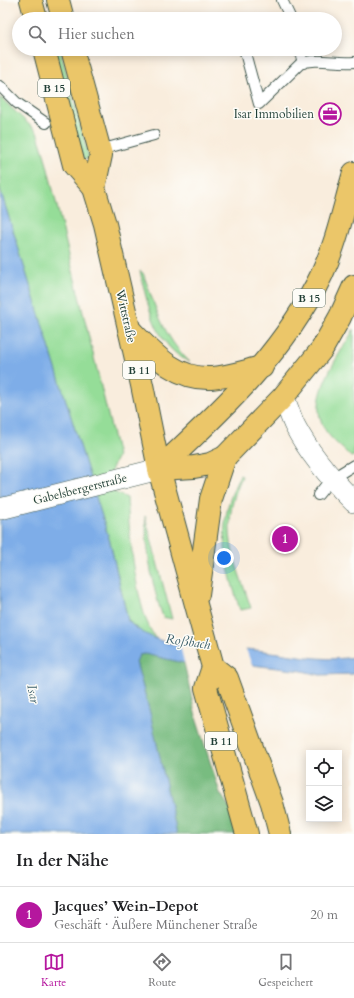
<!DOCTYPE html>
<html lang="de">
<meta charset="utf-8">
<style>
body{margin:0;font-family:Cardo,serif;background:#f6f6f6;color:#202124}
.controls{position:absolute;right:12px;bottom:12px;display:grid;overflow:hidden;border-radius:0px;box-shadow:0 2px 10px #0003}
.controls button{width:36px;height:36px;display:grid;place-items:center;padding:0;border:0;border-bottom:1px solid #e0e0e0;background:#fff;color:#202124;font:20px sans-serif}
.you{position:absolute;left:224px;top:558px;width:14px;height:14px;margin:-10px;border:3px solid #fff;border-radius:50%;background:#1a73e8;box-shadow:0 0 0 6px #1a73e833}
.badge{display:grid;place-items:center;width:26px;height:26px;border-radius:50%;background:#b5179e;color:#fff;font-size:13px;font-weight:700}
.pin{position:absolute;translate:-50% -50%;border:2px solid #fff;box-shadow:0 1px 4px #0006}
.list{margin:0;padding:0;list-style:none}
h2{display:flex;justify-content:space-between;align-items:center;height:52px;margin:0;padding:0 16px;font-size:17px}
h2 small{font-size:13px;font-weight:400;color:#757577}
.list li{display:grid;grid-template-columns:26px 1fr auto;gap:12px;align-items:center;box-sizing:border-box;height:56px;padding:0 16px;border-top:1px solid #e0e0e0}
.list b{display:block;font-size:15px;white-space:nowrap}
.list p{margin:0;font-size:13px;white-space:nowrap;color:#757577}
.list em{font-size:13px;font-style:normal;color:#757577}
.icon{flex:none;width:22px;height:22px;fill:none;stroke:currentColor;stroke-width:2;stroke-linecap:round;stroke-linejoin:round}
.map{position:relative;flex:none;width:354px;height:834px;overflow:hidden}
.search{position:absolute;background:#fff;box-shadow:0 2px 10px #0003;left:12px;right:12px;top:12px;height:44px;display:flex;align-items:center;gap:10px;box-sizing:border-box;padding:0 14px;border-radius:22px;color:#757577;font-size:15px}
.sheet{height:108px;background:#fff}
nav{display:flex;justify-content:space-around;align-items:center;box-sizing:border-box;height:56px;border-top:1px solid #e0e0e0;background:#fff;font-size:11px;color:#757577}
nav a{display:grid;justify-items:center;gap:2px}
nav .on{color:#b5179e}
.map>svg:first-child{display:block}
.green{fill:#95dd98;stroke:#5a8d66}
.forest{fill:#78bc80;stroke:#4c7c5a}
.water{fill:#7eade8;stroke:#4e758e}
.pier{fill:#f9eddd}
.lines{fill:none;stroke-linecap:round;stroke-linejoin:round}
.lane-casing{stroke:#40574d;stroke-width:12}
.street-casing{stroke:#40574d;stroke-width:22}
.primary-casing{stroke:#40574d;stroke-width:24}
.lane{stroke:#fff;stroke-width:10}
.street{stroke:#fff;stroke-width:21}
.primary{stroke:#ebc669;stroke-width:22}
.labels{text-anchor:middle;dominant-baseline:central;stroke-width:3;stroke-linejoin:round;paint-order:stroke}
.shield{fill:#fdfcf7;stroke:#62766e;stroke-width:1}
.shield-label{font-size:11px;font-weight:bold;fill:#1f3d34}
.poi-label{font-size:12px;fill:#1f3d34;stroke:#fdfcf7;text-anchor:end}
.street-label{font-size:12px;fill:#1f3d34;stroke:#fdfcf7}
.water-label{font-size:13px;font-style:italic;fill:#3c5f6a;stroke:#fdfcf7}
</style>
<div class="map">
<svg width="354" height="834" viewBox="0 0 354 834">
<rect width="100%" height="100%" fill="#fdfcf7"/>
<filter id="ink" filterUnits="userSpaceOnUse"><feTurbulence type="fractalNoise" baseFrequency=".025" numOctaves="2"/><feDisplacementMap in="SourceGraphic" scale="8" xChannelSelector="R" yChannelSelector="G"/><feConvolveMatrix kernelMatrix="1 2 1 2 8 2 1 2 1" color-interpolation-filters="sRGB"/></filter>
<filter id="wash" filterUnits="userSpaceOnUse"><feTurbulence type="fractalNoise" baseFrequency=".012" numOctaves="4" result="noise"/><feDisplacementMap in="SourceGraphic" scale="16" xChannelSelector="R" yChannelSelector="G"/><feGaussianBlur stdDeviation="0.9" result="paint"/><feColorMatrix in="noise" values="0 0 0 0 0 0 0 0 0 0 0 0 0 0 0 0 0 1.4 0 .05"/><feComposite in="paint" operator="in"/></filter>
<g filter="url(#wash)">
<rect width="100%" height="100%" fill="#f9eddd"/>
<!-- green -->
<g class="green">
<polygon points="54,49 60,49 89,158 83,160"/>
<path d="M0 97 37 132 45 157 118 456C109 473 109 473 114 492L127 498C129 529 136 618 157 639 145 635 137 630 128 620L110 542 0 189Z"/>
<path d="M140 271 143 273C155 306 163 337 190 362 156 348 147 303 140 271Z"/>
<path d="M354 329V456L351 457C343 448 330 439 324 428 306 397 340 355 354 329Z"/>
<path d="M240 475 242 476C218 530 234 557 251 608L240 610C224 559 215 525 240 475Z"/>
<path d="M145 516 172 619 163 617C151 585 147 550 145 516Z"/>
</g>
<!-- forest -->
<polygon class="forest" points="145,654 184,663 197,721 220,793 233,813 238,834 177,834 150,713 136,662 139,655"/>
<!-- water -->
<path class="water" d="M0 189 110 542 128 621C138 631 149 636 162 641 179 648 223 647 244 649 280 651 318 663 354 657V674L320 675 302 671 252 665 184 663 145 654 139 655 136 662 150 713 177 834H0Z"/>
<!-- pier -->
<polygon class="pier" points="179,642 245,647 253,668 185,665"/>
</g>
<g filter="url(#ink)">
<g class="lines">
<!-- lane casing -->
<g class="lane-casing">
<g id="lane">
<polyline points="282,0 291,19"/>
<path d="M244 49 259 104 300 64C316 57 336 64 354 62"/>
<polyline points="299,49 303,63"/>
<polyline points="0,86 17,103 46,123"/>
<polyline points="100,150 154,135"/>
<polyline points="318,495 331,479 354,465"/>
</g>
</g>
<!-- street casing -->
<g class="street-casing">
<g id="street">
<path d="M283 397C288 406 290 416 295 426 310 455 331 479 354 502"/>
<polyline points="0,509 159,469"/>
</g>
</g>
<!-- primary casing -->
<g class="primary-casing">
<g id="primary">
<polyline points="31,0 36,19"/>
<polyline points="58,0 63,19"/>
<polyline points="44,49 74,165 94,188 105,224 142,385 159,469 213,667 206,688 247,834"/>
<polyline points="72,49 101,155 94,188"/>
<path d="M129 329C152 352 175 380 211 378 228 377 245 371 262 367"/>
<path d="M159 469C222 410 284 353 322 274 337 242 344 207 354 173"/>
<polyline points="159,469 194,467 210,464 225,457 283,397 322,349 340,317 354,286"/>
<polyline points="198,594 211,499 225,457"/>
<polyline points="213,667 227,678 272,803 280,834"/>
</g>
</g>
<!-- lane -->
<use href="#lane" class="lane"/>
<!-- street -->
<use href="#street" class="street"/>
<!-- primary -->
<use href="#primary" class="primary"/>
</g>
</g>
<!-- icons -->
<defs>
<g id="office-ring" transform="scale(1.15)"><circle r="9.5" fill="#fdfcf7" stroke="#b5179e" stroke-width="1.5"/><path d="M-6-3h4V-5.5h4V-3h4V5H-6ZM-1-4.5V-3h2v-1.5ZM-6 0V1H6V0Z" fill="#b5179e"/></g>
</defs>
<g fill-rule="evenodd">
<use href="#office-ring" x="330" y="114"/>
</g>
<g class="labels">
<!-- shield labels -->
<g class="shield">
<rect x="38" y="79" width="32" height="18" rx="3"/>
<rect x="293" y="289" width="32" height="18" rx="3"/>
<rect x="123" y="361" width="32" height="18" rx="3"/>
<rect x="205" y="732" width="32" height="18" rx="3"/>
</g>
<g class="shield-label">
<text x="54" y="88">B 15</text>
<text x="309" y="298">B 15</text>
<text x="139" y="370">B 11</text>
<text x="221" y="741">B 11</text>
</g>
<!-- poi labels -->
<g class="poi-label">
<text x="314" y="114">Isar Immobilien</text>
</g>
<!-- street labels -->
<g class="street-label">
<text transform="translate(126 316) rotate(77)">Wittstraße</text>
<text transform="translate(80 489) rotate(-14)">Gabelsbergerstraße</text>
</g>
<!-- water labels -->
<g class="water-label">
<text transform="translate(188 642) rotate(8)">Roßbach</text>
<text transform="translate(33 694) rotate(79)">Isar</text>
</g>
</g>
</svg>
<div class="controls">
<button><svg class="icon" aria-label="locate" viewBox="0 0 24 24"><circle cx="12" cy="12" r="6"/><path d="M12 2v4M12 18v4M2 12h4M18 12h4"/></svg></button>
<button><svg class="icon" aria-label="layers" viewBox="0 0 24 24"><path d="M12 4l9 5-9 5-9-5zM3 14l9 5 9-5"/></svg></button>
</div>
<div class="you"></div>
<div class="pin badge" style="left:285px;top:539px">1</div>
<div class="search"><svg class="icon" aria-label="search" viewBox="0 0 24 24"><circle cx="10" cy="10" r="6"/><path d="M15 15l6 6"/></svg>Hier suchen</div>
</div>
<section class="sheet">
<h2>In der Nähe<small></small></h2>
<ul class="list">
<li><span class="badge">1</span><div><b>Jacques’ Wein-Depot</b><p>Geschäft · Äußere Münchener Straße</p></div><em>20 m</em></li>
</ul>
</section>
<nav>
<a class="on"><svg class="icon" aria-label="map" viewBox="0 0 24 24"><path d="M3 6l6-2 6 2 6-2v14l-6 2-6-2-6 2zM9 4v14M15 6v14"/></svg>Karte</a>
<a><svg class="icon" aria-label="directions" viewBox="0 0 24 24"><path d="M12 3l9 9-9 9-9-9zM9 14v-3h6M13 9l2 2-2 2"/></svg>Route</a>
<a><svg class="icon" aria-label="saved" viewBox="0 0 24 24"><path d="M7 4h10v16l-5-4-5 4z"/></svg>Gespeichert</a>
</nav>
